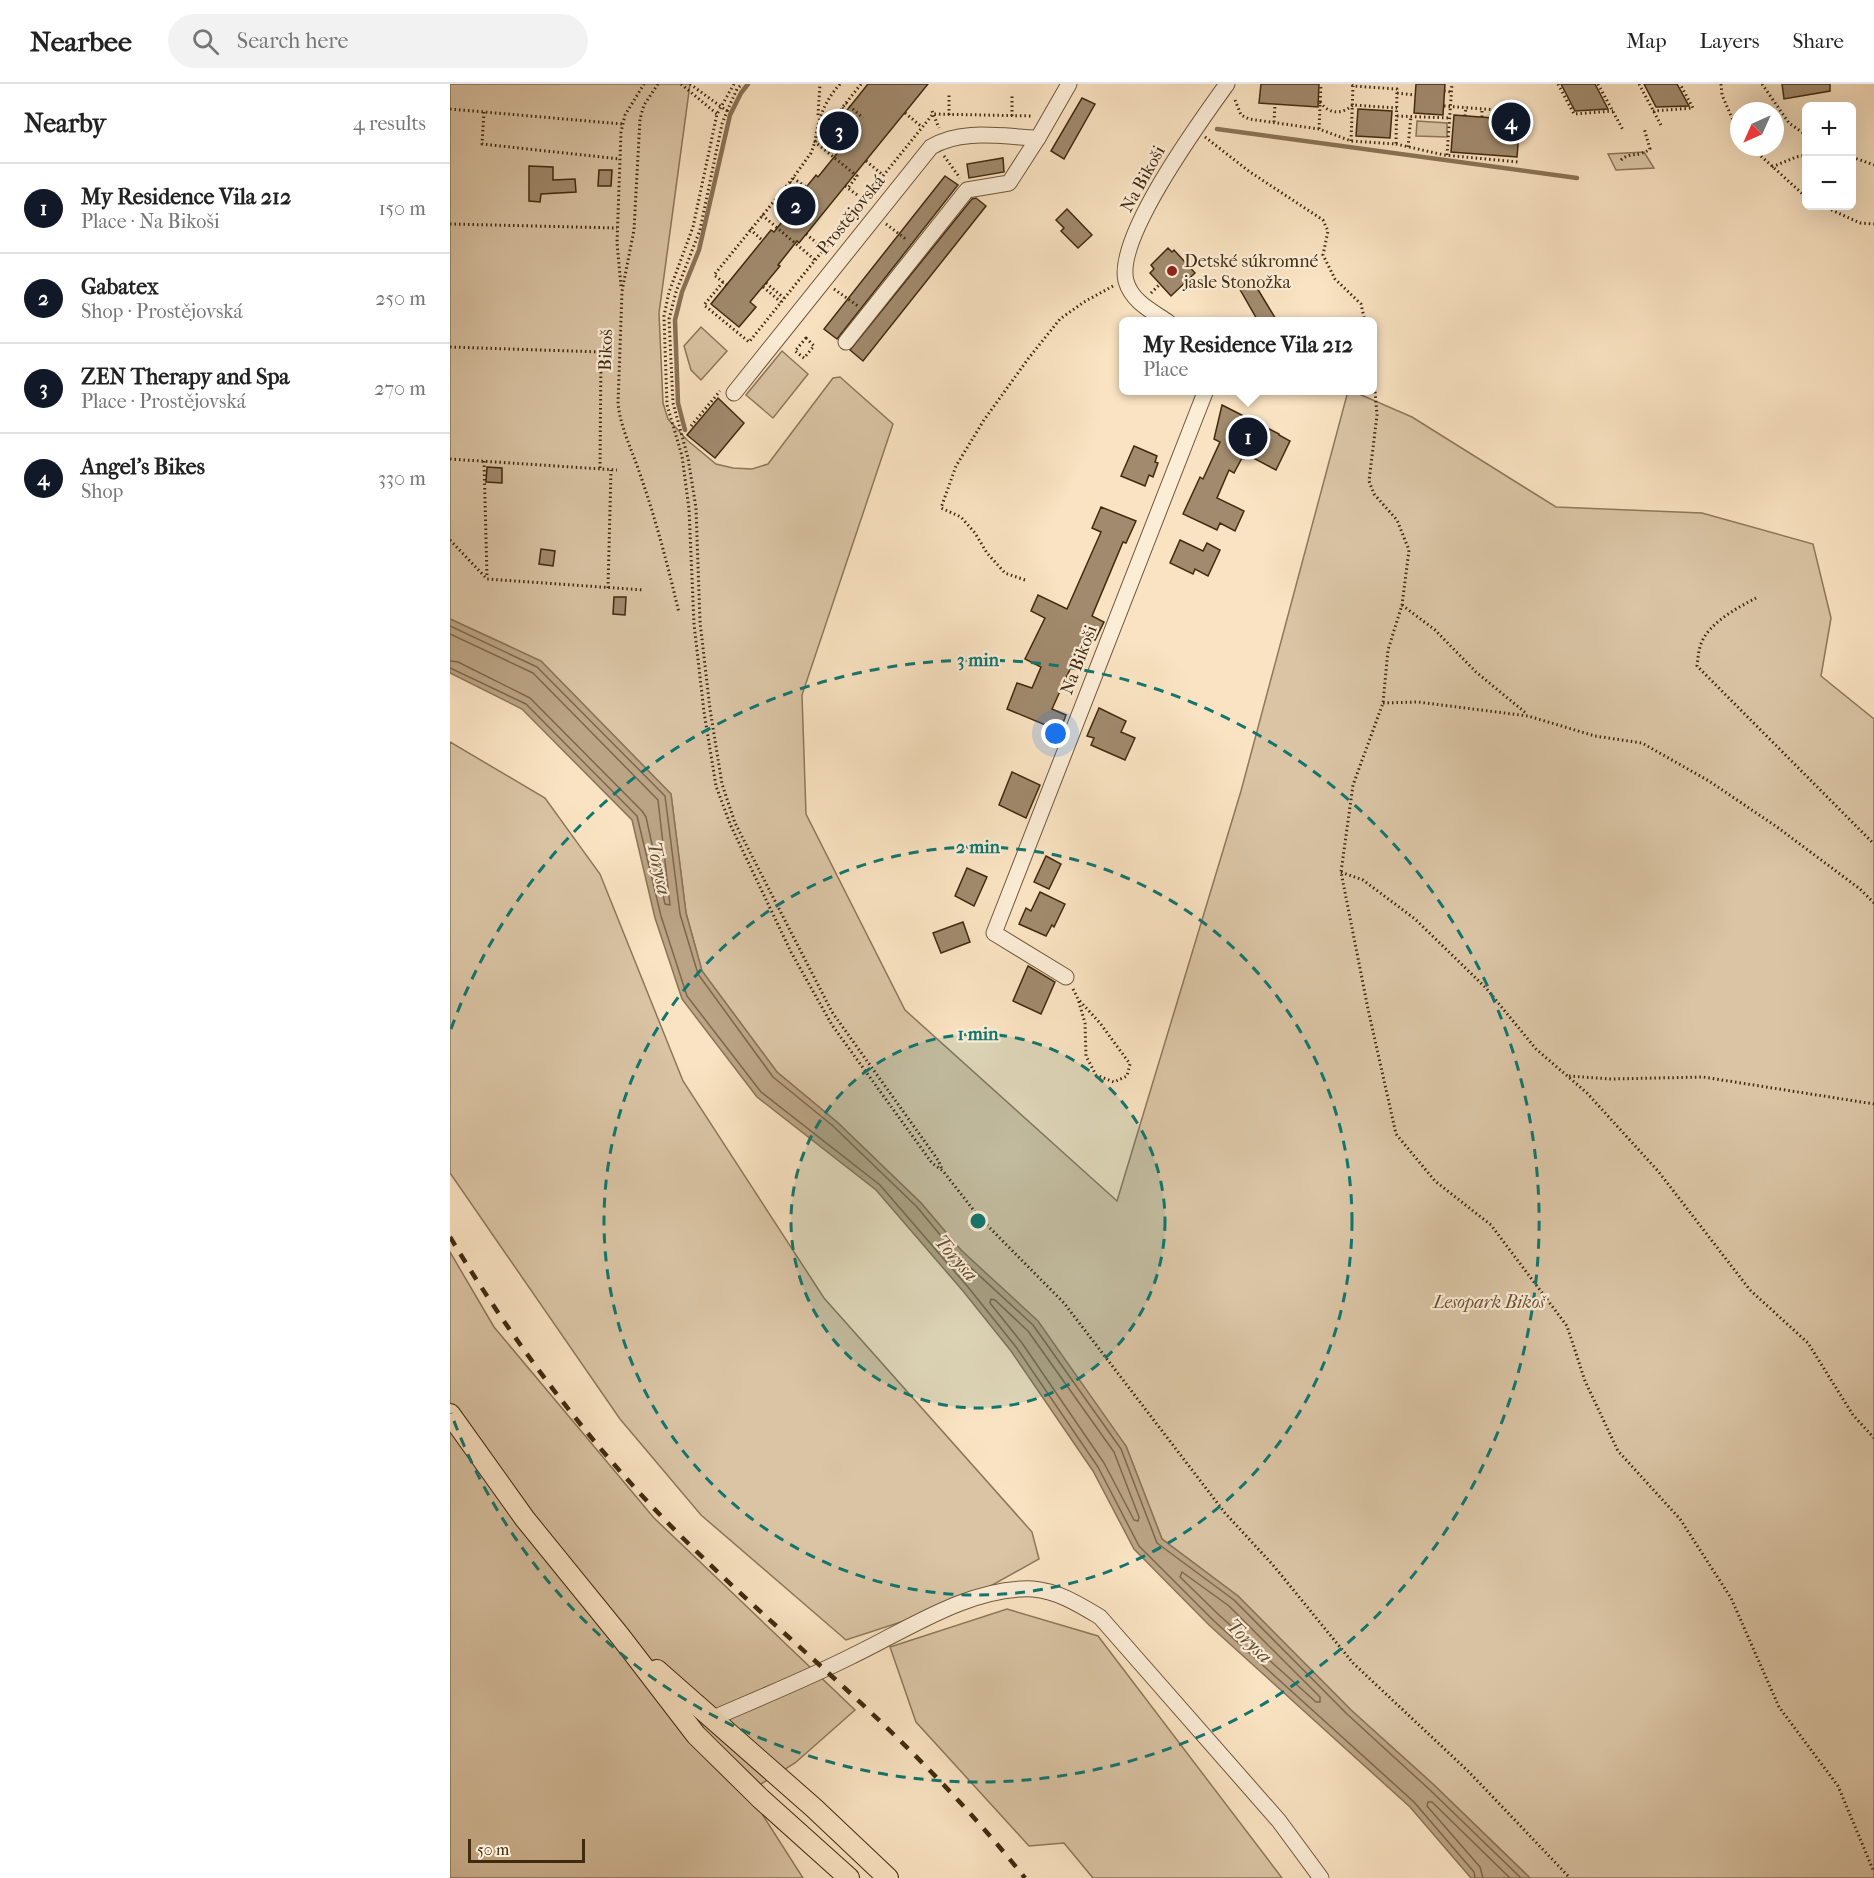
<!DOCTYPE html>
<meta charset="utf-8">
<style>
body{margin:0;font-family:"IM FELL French Canon",serif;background:#f2f2f2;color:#222}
.controls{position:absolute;right:18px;top:18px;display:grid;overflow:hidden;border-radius:9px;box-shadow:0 6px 24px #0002}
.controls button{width:54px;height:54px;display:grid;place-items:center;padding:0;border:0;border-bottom:2px solid #e0e0e0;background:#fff;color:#222;font:30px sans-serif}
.compass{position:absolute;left:1280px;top:18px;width:54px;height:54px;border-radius:50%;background:#fff;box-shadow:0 6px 24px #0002;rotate:225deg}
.scale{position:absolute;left:18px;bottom:15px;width:117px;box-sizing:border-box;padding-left:6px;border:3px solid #402a10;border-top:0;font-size:16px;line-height:21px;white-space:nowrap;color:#402a10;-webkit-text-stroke:4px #fcedd7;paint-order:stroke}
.you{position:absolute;left:606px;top:650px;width:21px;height:21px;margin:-15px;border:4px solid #fff;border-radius:50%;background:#1a73e8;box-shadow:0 0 0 9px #1a73e833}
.badge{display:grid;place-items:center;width:39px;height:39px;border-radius:50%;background:#111827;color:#fff;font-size:20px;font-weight:700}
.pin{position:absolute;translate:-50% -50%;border:3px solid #fff;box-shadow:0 2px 6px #0006}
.popup{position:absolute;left:669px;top:233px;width:258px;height:78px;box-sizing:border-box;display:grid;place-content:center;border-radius:9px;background:#fff;filter:drop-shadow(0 2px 4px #0005);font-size:20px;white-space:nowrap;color:#767676}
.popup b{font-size:22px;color:#222}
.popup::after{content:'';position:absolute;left:50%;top:100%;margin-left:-12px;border:12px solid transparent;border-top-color:#fff}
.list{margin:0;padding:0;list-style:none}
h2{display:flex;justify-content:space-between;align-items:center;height:78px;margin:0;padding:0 24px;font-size:26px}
h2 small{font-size:20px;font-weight:400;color:#767676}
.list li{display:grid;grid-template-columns:39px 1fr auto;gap:18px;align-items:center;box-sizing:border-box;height:90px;padding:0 24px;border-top:2px solid #e0e0e0}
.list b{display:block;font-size:22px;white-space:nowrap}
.list p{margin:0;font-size:20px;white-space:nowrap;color:#767676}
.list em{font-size:20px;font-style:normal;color:#767676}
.icon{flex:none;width:33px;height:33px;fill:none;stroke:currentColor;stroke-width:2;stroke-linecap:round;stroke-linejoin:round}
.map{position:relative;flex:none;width:1424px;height:1794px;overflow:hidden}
header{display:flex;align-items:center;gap:36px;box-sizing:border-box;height:84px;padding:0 30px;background:#fff;border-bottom:2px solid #e0e0e0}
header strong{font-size:28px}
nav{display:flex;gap:33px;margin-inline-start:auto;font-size:21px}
.search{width:420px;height:54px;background:#f2f2f2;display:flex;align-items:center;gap:15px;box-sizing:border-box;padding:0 21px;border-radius:33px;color:#767676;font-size:22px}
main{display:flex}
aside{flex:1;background:#fff}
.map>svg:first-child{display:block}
.green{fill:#dac4a4;stroke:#8d775a;stroke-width:1.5}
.water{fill:#bba485;stroke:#8a7356;stroke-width:1.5}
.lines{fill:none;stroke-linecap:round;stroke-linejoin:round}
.shore{stroke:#7e674a;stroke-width:1.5}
.stream{stroke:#8a7356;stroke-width:4.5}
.building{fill:#a18a6d;stroke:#402a10;stroke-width:1.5}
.minor-casing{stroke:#6e583c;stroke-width:17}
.major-casing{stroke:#402a10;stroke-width:22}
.path{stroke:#402a10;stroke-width:3;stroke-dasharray:1.5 3;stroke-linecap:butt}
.minor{stroke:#fcedd7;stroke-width:15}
.major{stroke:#fae3c2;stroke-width:20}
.rail{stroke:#402a10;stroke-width:4.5;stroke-dasharray:10 10;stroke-linecap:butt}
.ring{fill:none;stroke:#0f766e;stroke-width:3;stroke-dasharray:10 8}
.poi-dot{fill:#8f2418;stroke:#fcedd7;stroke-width:2}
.labels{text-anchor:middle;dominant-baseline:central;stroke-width:4.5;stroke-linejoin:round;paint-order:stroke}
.street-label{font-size:18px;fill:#402a10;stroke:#fcedd7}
.poi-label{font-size:18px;fill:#402a10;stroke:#fcedd7;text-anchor:start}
.park-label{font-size:18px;font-style:italic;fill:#665035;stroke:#fcedd7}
.water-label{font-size:20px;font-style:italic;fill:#654f33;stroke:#fcedd7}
.centre{fill:#0f766e;stroke:#fcedd7;stroke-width:3}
.ring-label{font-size:18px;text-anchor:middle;font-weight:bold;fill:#0f766e;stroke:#fcedd7;stroke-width:4.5;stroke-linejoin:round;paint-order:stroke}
</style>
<header>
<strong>Nearbee</strong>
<div class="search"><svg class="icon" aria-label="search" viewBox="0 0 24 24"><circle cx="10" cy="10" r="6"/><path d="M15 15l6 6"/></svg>Search here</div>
<nav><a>Map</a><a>Layers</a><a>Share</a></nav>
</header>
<main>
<aside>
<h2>Nearby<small>4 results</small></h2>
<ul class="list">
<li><span class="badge">1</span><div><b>My Residence Vila 212</b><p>Place · Na Bikoši</p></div><em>150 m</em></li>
<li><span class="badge">2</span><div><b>Gabatex</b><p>Shop · Prostějovská</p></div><em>250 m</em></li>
<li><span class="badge">3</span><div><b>ZEN Therapy and Spa</b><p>Place · Prostějovská</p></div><em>270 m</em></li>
<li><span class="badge">4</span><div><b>Angel's Bikes</b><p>Shop</p></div><em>330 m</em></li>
</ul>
</aside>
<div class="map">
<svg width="1424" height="1794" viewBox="0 0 1424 1794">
<rect width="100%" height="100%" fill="#fae3c2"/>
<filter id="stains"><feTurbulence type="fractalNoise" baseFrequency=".00333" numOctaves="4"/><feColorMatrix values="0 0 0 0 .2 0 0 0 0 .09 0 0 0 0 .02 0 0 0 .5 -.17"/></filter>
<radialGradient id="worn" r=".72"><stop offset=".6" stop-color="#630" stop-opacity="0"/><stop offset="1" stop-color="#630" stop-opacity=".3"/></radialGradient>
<!-- green -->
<g class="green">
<polygon points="0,0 240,0 209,229 213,319 218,335 237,356 266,380 283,384 302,385 318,380 383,294 390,293 443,340 352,611 356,730 455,926 667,1117 791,707 898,307 902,307 962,333 1106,423 1252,429 1363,460 1381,534 1371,592 1424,635 1424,1794 1080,1794 984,1701 901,1626 788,1512 712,1455 676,1362 471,1119 387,1038 327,988 252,887 236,829 221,710 91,577 0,535"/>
<polygon points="967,37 997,39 997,53 966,52"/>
<polygon points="1194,68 1204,84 1166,86 1158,70"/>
<polygon points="251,243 277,267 251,296 241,286 234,262"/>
<polygon points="332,267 358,290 323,334 296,311"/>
<polygon points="0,658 95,714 150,790 233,997 374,1214 582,1448 589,1475 512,1518 396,1556 251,1431 170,1335 0,1089"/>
<polygon points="0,1168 44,1243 204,1434 405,1626 345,1679 298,1708 353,1794 0,1794"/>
<polygon points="557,1525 648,1552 832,1794 643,1794 614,1759 579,1762 466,1638 440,1563"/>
</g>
<!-- water -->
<polygon class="water" points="0,535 91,577 221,710 236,829 252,887 327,988 387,1038 471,1119 511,1166 588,1237 676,1362 712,1455 788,1512 901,1626 984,1701 1080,1794 1021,1794 960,1723 759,1541 684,1465 643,1387 561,1267 513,1207 426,1106 307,1013 232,915 205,834 182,736 72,625 0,589"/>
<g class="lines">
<!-- shore -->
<g class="shore">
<polyline points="0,542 87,583 215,712 230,830 248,890 323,993 383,1042 467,1123 506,1170 583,1241 671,1365 707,1459 784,1516 897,1630 980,1706 1071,1794"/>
<polyline points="0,550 83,589 208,716 220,821 215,820 196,733 192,727 80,614 8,578 0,577"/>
<polyline points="0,584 76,620 187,732 211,832 237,912 311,1008 430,1101 518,1203 566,1263 648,1383 689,1462 764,1537 964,1718 1024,1788 1025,1794"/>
<polygon points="541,1215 545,1216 578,1247 664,1368 689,1433 688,1437 684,1436 654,1379 572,1259 540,1219"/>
<polygon points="732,1488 779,1522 870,1613 870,1618 866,1618 769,1531 730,1493"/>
<polyline points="1033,1794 1030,1783 977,1722 978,1718 982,1718 1060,1794"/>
</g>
<!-- stream -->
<g class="stream">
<polyline points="767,45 1127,94"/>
<polyline points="235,346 228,319 225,236 232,208 249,166 280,31 291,9 298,0"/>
</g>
</g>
<!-- building -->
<g class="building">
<polygon points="418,0 478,0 349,159 347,157 328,181 330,182 300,218 306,223 289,243 261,220 321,146 324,148 339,129 337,127 366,91 368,93 389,67 371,53 391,28 394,30"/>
<polygon points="811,0 869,0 868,23 809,19"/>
<polygon points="966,0 995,0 993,31 964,29"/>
<polygon points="1111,0 1145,0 1158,25 1125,27"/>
<polygon points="1194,0 1227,0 1239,22 1206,23"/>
<polygon points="1332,0 1380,0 1380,7 1334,15"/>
<polygon points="632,14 645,20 614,75 601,67"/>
<polygon points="908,25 942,27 940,54 906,52"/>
<polygon points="1004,31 1070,36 1067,73 1001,68"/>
<polygon points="553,74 554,88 519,94 517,80"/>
<polygon points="79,82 103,83 103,96 125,95 126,108 91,110 90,118 79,117"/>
<polygon points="149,86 162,86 161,102 148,102"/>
<polygon points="495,92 508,101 387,255 374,245"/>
<polygon points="526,114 536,122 413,277 400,266 522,115"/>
<polygon points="617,125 642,151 628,164 611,147 614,144 606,136"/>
<polygon points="718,164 722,168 724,166 745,189 721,212 700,189 704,185 701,181"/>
<polygon points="801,194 827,237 808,237 788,202"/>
<polygon points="268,314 294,339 265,374 237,351"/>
<polygon points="772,321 829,350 829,351 840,357 826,386 796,370 794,375 792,374 784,389 779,386 767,414 794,427 785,447 770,439 767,446 733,430 750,393 753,395 770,358 764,355"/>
<polygon points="684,362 707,372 705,378 708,379 703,393 699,391 695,402 671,392"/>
<polygon points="37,383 52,384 52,399 36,398"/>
<polygon points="651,423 686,437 676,459 673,458 642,532 654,538 645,556 635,552 602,625 616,631 610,647 557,625 567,599 582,604 591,583 575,575 595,534 581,527 588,511 617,525 651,448 642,444"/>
<polygon points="730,456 753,467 757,459 770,466 758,492 745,485 743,490 720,479"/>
<polygon points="91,465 105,467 103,482 89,480"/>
<polygon points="164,513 176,513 175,531 163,530"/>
<polygon points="649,624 676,637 671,648 685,654 675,676 641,661 644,654 637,652"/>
<polygon points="562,688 590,701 576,734 549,721"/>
<polygon points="596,772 611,780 599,805 584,798"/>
<polygon points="517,784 537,793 524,822 505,812"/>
<polygon points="590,808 615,820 604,843 602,841 596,852 569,840 576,824 581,827"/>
<polygon points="513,838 520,858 491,869 483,849"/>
<polygon points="578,882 605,898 591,930 563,917"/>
</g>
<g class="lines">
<!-- minor casing -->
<g class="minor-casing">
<g id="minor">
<path d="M718 238C702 227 682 218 676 197 665 154 751 36 777 0"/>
<polyline points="396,258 517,106 559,99 588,54"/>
<path d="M284 309 481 63C512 44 553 53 588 54L619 0"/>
<polyline points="616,893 544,849 756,306"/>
<path d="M261 1635C307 1615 354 1596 400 1573 455 1547 520 1502 583 1505 608 1507 630 1521 650 1533L829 1737 871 1794"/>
</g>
</g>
<!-- major casing -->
<g class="major-casing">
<g id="major">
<polyline points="0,1330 75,1435 170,1552 246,1651 311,1715 399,1794"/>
<polyline points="207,1586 364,1724 438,1794"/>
</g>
</g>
<!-- path -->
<g class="path">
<path d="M208 0 194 21 190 35 184 146 172 207 168 320C171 345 182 366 190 390 206 436 218 482 229 529"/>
<polyline points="231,0 267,30"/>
<polyline points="240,0 277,27 272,40 250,146 226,208 219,235 223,319 238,374 246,424 250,538 260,625 272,700 285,739 382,928 488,1076 492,1085"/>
<polyline points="284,0 267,30 243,143 219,208 214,232 217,321 232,372 239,425 244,540 254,628 266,702 280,740 341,868 382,941 482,1079 493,1087 529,1133 614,1219 775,1429 823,1481 903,1579 1019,1688 1120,1794"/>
<path d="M390 0C374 18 368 35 365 58L407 92 398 104"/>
<polyline points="1108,0 1124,30 1163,27"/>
<polyline points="1148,0 1173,46"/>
<polyline points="1189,0 1212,43"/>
<polyline points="1271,0 1272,11 1289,50"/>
<polyline points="1312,0 1339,39 1356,51"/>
<polyline points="994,7 1001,8"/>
<polyline points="947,9 965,11"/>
<polyline points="785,16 791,31 799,35 869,45 901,57 946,60 947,5 903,2 901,0"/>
<path d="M870 18C879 30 891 31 903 21L947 24"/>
<polyline points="396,19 413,34"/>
<polyline points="994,22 1074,28"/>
<polyline points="392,24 409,38"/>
<polyline points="0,25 172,40"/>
<polyline points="277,27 287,5 292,0"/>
<polyline points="482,27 489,44"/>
<polyline points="1203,27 1243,24 1230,0"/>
<polyline points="34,28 32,60 170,75"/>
<polyline points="455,29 472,43"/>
<polyline points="368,31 370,0"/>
<polyline points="499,31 499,9"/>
<polyline points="562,32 562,10"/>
<polyline points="947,32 1000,34"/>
<polyline points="1015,32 1016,23"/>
<polyline points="1032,33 1032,24"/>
<polyline points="1046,34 1047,26"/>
<polyline points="1061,35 1062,27"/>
<polyline points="824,38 825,20"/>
<polyline points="869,45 871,0"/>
<polyline points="755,53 800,88 873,136 878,147 873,171 885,195 911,220 915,238"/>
<polyline points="901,57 903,2"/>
<polyline points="946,60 994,71 1068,78"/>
<polyline points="958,63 961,32"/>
<polyline points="1301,63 1356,113"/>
<polyline points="997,71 1002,0"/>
<polyline points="494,72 510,94"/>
<polyline points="1402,73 1424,81"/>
<path d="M1171 76C1181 67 1188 74 1200 65L1194 44"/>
<polyline points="416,77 433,91"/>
<polyline points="1322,83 1346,73 1356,71"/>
<polyline points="343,94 356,103"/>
<polyline points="340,98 353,108"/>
<polyline points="395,102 414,116"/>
<polyline points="1373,122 1410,139 1424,140"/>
<polyline points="312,131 365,176"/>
<polyline points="0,140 167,144"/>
<polyline points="436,140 457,156"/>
<polyline points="300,145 313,157"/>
<polyline points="356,150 374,165"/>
<polyline points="273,198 254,221 299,258 483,30 583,32"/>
<polyline points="316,199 334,214"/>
<polyline points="277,201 264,191 343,94 361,69 365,58 411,0"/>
<polyline points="171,202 167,159 171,48 175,31 194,0"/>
<polyline points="313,203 331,218"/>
<polyline points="384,205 408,222"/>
<polyline points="701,209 710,200"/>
<polygon points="356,254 364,262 354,274 345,267"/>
<polyline points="0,263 151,268 150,385"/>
<polyline points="922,272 927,331 919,397 924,410 947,436 959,466 952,521 938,566 933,619 903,701 891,788 918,925 946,1050 985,1097 1041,1141 1117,1242 1135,1297 1168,1367 1230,1435 1281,1514 1329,1623 1388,1702 1424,1788"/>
<polyline points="241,342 270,307"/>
<polyline points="0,375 167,386"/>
<polyline points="34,377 37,493"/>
<polyline points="0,456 37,495 194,506"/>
<polyline points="575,496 555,489 537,469 525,449 511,433 491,424 506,382 534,336 578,275 610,235 634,218 663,202"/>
<polyline points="158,504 161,386"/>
<path d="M1306 514C1287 524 1256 540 1250 563 1248 569 1248 576 1247 582L1424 760"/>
<polyline points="952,521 985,546 1026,588 1077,630"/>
<polyline points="933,619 968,618 1078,632 1145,652 1192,659 1259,697 1327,743 1410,805 1424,819"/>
<polyline points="891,788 913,796 965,835 1036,904 1086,965 1137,1009 1208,1087 1300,1206 1358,1259 1403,1331 1424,1354"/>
<polyline points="623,905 628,915 635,939 636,972 646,991 664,998 677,992 680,980 650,939 628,915"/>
<polyline points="1119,992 1161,995 1253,993 1424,1020"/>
</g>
<!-- minor -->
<use href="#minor" class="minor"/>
<!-- major -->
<use href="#major" class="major"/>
<!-- rail -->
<path class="rail" d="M0 1153C68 1266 150 1374 245 1466 306 1526 372 1581 434 1641 484 1689 532 1740 575 1794"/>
</g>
<!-- distance rings -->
<circle cx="528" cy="1137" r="187" fill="#0f766e" fill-opacity=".12"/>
<g class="ring">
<circle cx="528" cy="1137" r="187"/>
<circle cx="528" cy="1137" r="374"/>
<path d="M1 945A561 561 0 1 1 1 1329"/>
</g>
<!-- markers -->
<circle class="poi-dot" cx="722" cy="187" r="6"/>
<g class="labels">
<!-- street labels -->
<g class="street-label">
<text transform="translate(693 95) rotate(-61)">Na Bikoši</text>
<text transform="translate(401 131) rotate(-51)">Prostějovská</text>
<text transform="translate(156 266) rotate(-88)">Bikoš</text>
<text transform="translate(629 576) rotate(-69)">Na Bikoši</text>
</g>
<!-- poi labels -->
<g class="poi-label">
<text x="734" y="177">Detské súkromné<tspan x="734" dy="21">jasle Stonožka</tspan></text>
</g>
<!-- park labels -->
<g class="park-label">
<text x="1039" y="1218">Lesopark Bikoš</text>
</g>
<!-- water labels -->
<g class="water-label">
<text transform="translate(209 784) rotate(78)">Torysa</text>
<text transform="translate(506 1174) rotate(49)">Torysa</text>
<text transform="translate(799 1557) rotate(44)">Torysa</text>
</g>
</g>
<circle cx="528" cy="1137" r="9" class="centre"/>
<g class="ring-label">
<text x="528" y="582">3 min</text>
<text x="528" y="769">2 min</text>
<text x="528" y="956">1 min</text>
</g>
<rect width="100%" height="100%" filter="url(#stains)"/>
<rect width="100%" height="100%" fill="url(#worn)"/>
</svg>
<div class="controls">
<button>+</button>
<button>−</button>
</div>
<svg class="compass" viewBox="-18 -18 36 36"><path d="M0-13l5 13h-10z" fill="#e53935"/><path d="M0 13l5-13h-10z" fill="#767676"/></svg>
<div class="scale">50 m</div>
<div class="you"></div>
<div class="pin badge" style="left:798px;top:353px">1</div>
<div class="popup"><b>My Residence Vila 212</b>Place</div>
<div class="pin badge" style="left:346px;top:122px">2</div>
<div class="pin badge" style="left:389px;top:47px">3</div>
<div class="pin badge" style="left:1061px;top:38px">4</div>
</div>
</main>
